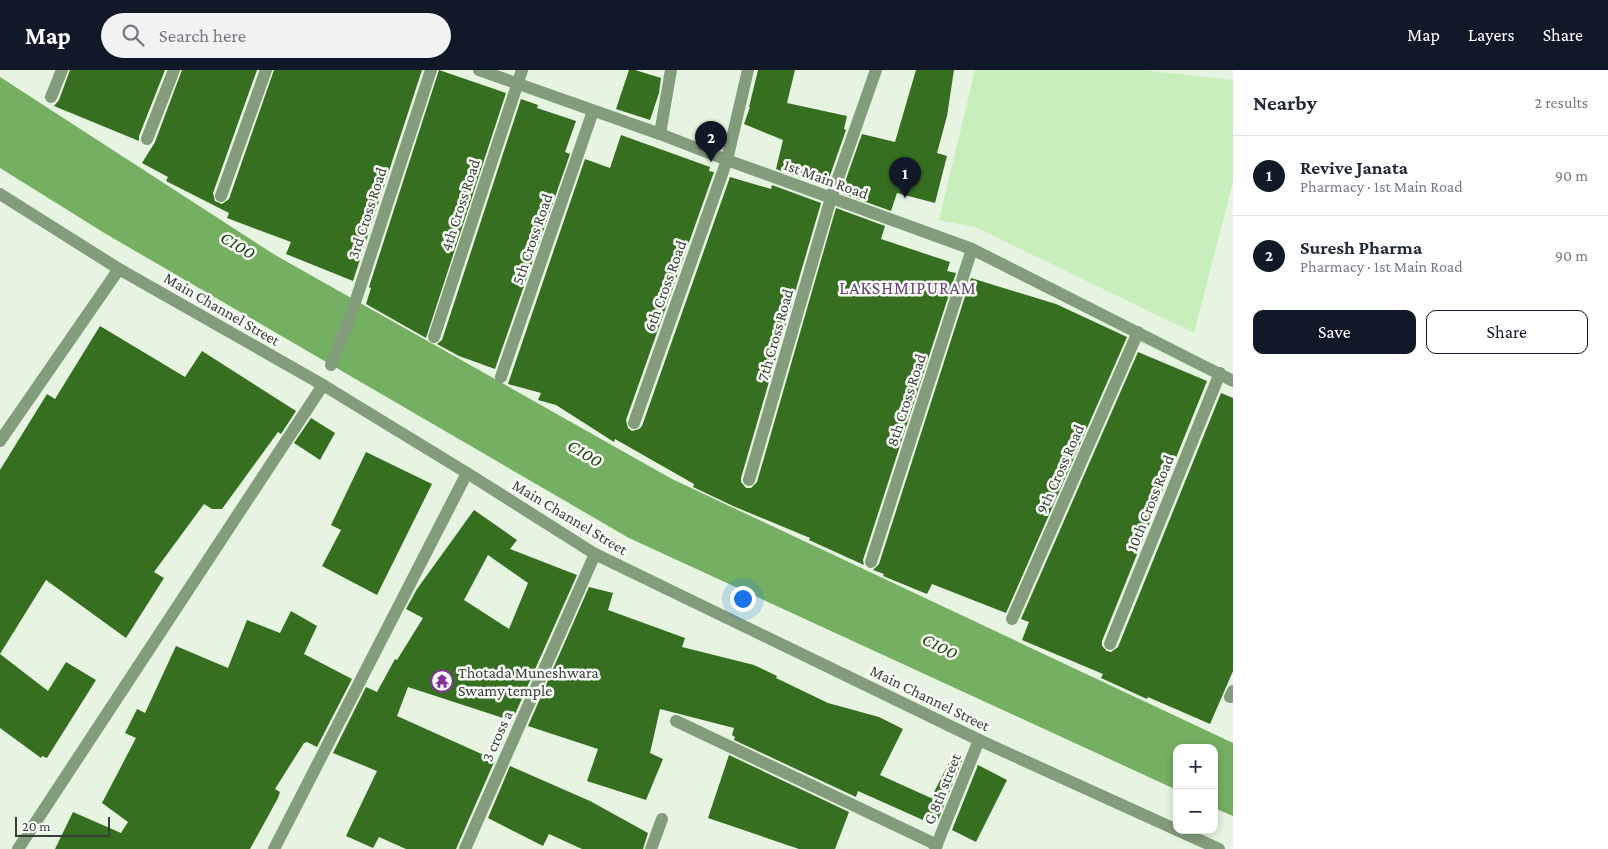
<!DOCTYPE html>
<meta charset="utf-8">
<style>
body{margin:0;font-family:"Crimson Pro",serif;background:#f2f2f3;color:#1f2937}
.controls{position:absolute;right:15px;bottom:15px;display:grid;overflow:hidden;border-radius:10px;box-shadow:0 2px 8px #0003}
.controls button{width:45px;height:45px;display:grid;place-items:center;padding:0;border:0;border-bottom:1px solid #e0e1e3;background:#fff;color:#1f2937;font:25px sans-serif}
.scale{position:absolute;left:15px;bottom:12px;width:95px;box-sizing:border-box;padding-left:5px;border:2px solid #393e37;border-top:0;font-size:14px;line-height:18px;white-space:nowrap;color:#393e37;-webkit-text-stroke:4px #f8fef7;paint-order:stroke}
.you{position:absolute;left:742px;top:528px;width:18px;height:18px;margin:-12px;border:4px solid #fff;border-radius:50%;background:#1a73e8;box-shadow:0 0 0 8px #1a73e833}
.badge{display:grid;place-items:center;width:32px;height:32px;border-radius:50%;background:#111827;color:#fff;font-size:16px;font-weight:700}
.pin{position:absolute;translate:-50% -41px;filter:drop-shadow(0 1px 2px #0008)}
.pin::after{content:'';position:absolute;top:26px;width:18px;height:15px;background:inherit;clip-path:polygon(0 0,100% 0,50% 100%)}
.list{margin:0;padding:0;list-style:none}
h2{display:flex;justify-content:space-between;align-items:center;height:65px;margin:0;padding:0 20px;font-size:21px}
h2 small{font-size:16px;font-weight:400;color:#747a83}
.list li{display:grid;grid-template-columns:32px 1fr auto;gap:15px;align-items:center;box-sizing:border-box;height:80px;padding:0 20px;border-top:1px solid #e0e1e3}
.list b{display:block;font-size:19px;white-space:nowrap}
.list p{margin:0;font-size:16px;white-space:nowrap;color:#747a83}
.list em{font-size:16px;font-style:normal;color:#747a83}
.actions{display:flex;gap:10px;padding:15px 20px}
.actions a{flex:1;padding:11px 0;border:1px solid #111827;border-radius:10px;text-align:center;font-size:18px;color:#111827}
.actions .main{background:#111827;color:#fff}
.icon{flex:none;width:28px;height:28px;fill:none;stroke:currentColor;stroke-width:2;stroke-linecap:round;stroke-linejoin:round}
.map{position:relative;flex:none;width:1233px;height:779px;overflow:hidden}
header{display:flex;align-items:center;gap:30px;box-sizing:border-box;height:70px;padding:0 25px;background:#111827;color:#fff}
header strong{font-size:24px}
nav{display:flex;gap:28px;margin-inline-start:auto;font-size:18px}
.search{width:350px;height:45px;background:#f2f2f3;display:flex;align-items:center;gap:12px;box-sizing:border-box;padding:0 18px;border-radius:28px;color:#747a83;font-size:19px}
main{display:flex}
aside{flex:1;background:#fff}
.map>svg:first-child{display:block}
.green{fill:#c8efbb}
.water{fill:#75af61}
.building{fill:#376f21;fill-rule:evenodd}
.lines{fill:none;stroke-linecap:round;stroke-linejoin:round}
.minor{stroke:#839c7b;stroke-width:12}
.labels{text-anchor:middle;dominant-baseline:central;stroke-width:5;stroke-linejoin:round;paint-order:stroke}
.street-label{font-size:16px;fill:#393e37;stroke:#f8fef7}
.poi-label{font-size:16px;fill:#393e37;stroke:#f8fef7;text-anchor:start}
.water-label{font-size:18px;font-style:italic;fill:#1b410a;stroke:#f8fef7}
.neighbourhood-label{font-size:18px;letter-spacing:1px;fill:#6c4279;stroke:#f8fef7}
</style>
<header>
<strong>Map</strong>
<div class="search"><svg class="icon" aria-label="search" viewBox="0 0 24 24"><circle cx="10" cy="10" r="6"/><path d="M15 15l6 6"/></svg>Search here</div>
<nav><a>Map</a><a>Layers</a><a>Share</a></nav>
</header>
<main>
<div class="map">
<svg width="1233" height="779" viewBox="0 0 1233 779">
<rect width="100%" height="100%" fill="#e6f4e1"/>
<!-- green -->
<polygon class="green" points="975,0 1142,0 1233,10 1233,112 1194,263 975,157 939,150"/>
<!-- water -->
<polygon class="water" points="0,7 275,185 672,409 1233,673 1233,746 1214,738 1214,678 1177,678 1177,720 629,468 106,164 0,98"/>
<!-- building -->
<g class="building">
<polygon points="70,0 165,0 139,66 139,71 54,36 59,30"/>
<polygon points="182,0 257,0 213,123 215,131 222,134 229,129 274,0 422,0 353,211 286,184 291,172 227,148 229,143 166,111 168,107 142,93 155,72"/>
<polygon points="439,0 506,23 426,268 366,234 371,218 369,217"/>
<polygon points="629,0 635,0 661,8 659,23 650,50 616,39"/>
<polygon points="758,0 795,0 787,33 847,46 844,59 846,60 826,117 776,99 783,70 744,54 750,37 749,37"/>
<polygon points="916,0 954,0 947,46 937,83 947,86 935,133 897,123 891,141 841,123 862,64 895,72"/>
<polygon points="521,29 538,35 537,38 576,51 565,82 570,84 495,299 459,286 437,274 442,270"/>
<polygon points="621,65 710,97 709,101 714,102 626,350 628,358 632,361 639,359 642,356 730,107 771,119 772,115 821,133 741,408 741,412 746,418 751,418 757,412 836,138 885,156 881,169 950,192 947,201 956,203 863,490 864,495 809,470 810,468 733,436 693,417 694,414 615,369 614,372 556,335 538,330 541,323 508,314 585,89 610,98"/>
<polygon points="971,208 1056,234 1127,267 1006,543 932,514 927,524 883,506 884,504 873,500 879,494"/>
<polygon points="100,256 185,307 202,281 296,341 281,364 278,362 222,439 212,439 204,434 154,502 164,508 126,568 46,510 0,584 48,621 66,592 96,610 47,688 42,686 41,688 0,658 0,400 47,324 55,329"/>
<polygon points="1138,282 1207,311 1102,571 1102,576 1107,581 1111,582 1118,577 1221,323 1233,328 1233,601 1210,654 1148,627 1147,629 1101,608 1103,604 1022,570 1029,552 1021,549"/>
<polygon points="311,348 335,363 320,390 294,373"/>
<polygon points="366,382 432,414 377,525 322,496 341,460 331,455"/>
<path d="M474 440 517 470 510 479 577 505 512 651 408 617 397 646 495 690 456 779H406L379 767 373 778 346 766 377 701 333 683 366 617 377 622 395 589 397 590 423 548 406 539 417 519ZM488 485 528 513 509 559 464 530Z"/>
<polygon points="589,517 613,523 608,540 685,568 682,577 754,595 777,606 776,608 828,633 879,647 903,659 880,705 931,728 954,683 963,688 937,753 924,746 923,750 858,721 856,727 734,670 735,667 732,665 734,658 660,639 650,683 663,689 646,730 587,711 598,679 528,656"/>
<polygon points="291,541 317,556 304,584 352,609 317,677 307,672 304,673 275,719 280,722 278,728 250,779 55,779 73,742 121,763 128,752 102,733 136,668 125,663 137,639 145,643 176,576 228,598 247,550 280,563"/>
<polygon points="729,685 849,742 835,779 799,779 708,748"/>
<polygon points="978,695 1007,710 976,772 952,760"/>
<polygon points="510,696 590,731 648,763 643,779 582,779 549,764 543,776 488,748"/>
</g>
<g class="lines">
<!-- minor -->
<g class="minor">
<polyline points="479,0 660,64 727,90 972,179 1233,311"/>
<polyline points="51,27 62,0"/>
<polyline points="660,64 671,0"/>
<polyline points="147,69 174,0"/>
<polyline points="0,124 119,199 323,315 467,403 595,484 979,670 1177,760"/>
<polyline points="221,126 266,0"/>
<polyline points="434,267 522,0"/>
<polyline points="331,295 351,245 431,0"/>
<polyline points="501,307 593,41"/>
<polyline points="634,353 727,90 748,0"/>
<polyline points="0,371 119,199"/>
<polyline points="749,410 831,128 876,0"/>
<polyline points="871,492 972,179"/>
<polyline points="1012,549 1138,262"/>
<polyline points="1110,574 1220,303"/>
<polyline points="1230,627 1233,621"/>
<polyline points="676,651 937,775"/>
<polyline points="1177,760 1219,779"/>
<polyline points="18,779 323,315"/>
<polyline points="274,779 467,403"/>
<polyline points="465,779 595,484"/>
<polyline points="651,779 662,749"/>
<polyline points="935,779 979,670"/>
</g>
</g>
<!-- icons -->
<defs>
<g id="temple-ring" transform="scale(1.125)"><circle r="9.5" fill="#f8fef7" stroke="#852f9d" stroke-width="1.5"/><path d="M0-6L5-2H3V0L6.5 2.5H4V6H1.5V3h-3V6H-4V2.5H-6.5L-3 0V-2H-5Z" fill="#852f9d"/></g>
</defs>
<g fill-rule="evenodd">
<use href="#temple-ring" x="442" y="611"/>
</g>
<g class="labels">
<!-- street labels -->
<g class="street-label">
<text transform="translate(826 109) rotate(20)">1st Main Road</text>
<text transform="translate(460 135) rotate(-72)">4th Cross Road</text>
<text transform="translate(367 143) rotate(-72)">3rd Cross Road</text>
<text transform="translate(532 169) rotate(-71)">5th Cross Road</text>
<text transform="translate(665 216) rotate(-70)">6th Cross Road</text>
<text transform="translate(222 239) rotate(30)">Main Channel Street</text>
<text transform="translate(775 265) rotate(-74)">7th Cross Road</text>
<text transform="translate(906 330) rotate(-72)">8th Cross Road</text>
<text transform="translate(1060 399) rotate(-66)">9th Cross Road</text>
<text transform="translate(1150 433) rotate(-68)">10th Cross Road</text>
<text transform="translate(570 447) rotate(31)">Main Channel Street</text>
<text transform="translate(930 628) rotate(26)">Main Channel Street</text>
<text transform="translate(497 666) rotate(-66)">3 cross a</text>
<text transform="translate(942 719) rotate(-68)">G 8th street</text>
</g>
<!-- poi labels -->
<g class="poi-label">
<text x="458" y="602">Thotada Muneshwara<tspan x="458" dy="18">Swamy temple</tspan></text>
</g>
<!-- water labels -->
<g class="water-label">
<text transform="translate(238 175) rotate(31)">C100</text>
<text transform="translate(585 383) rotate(31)">C100</text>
<text transform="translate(940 576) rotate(27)">C100</text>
</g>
<!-- neighbourhood labels -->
<g class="neighbourhood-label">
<text x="908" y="218">LAKSHMIPURAM</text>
</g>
</g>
</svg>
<div class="controls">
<button>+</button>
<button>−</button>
</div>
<div class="scale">20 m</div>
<div class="you"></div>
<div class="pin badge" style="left:905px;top:128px">1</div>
<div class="pin badge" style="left:711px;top:92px">2</div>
</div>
<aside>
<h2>Nearby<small>2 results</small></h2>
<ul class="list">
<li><span class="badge">1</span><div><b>Revive Janata</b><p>Pharmacy · 1st Main Road</p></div><em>90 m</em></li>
<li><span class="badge">2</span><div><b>Suresh Pharma</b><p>Pharmacy · 1st Main Road</p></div><em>90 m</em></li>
</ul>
<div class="actions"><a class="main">Save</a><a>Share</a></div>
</aside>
</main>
